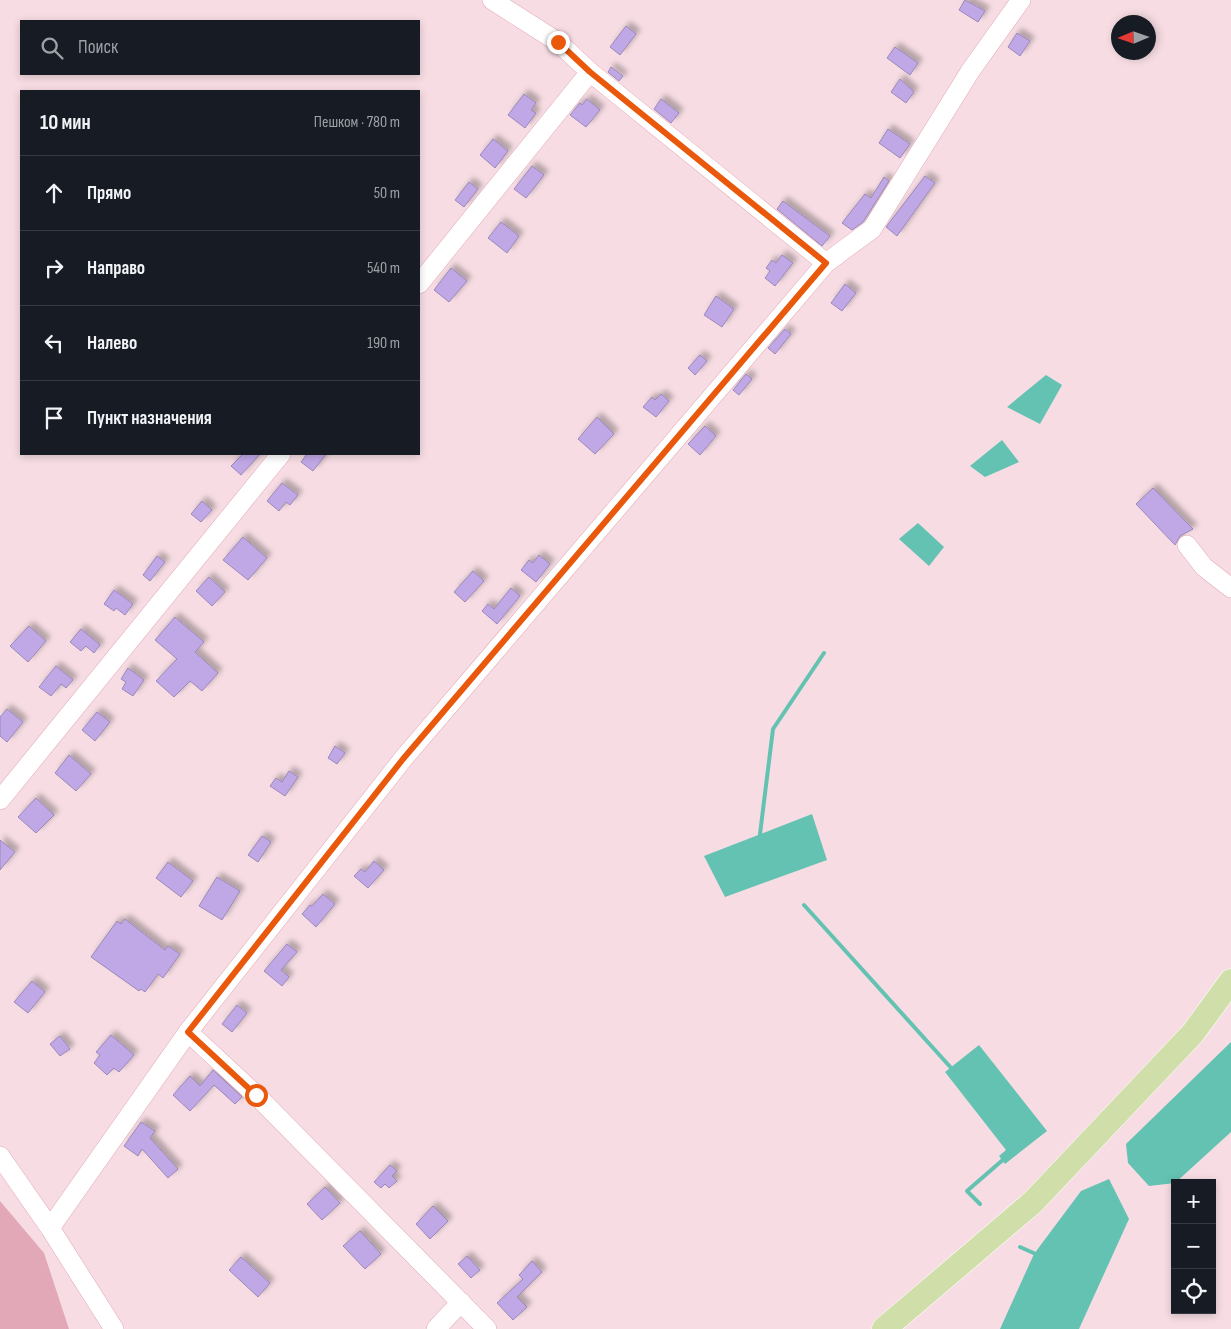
<!DOCTYPE html>
<html lang="ru">
<meta charset="utf-8">
<style>
body{margin:0;font-family:"Sofia Sans Condensed",sans-serif;background:#20242c;color:#f1f3f6}
.controls{position:absolute;right:15px;bottom:15px;display:grid;overflow:hidden;border-radius:0px;box-shadow:0 2px 8px #0003}
.controls button{width:45px;height:45px;display:grid;place-items:center;padding:0;border:0;border-bottom:1px solid #363941;background:#171b24;color:#f1f3f6;font:25px sans-serif}
.compass{position:absolute;left:1111px;top:15px;width:45px;height:45px;border-radius:50%;background:#171b24;box-shadow:0 2px 8px #0003;rotate:268deg}
.stop{position:absolute;width:15px;height:15px;margin:-11px;border:4px solid #ea580c;border-radius:50%;background:#fff}
.stop.end{background:#ea580c;border-color:#fff;box-shadow:0 1px 5px #0008}
.list{margin:0;padding:0;list-style:none}
h2{display:flex;justify-content:space-between;align-items:center;height:65px;margin:0;padding:0 20px;font-size:21px}
h2 small{font-size:16px;font-weight:400;color:#9ea1a6}
.list li{display:grid;grid-template-columns:32px 1fr auto;gap:15px;align-items:center;box-sizing:border-box;height:75px;padding:0 20px;border-top:1px solid #363941}
.list b{display:block;font-size:19px;white-space:nowrap}
.list em{font-size:16px;font-style:normal;color:#9ea1a6}
.icon{flex:none;width:28px;height:28px;fill:none;stroke:currentColor;stroke-width:2;stroke-linecap:round;stroke-linejoin:round}
.map{position:relative;flex:none;width:1231px;height:1329px;overflow:hidden}
.search{position:absolute;background:#171b24;box-shadow:0 2px 8px #0003;left:20px;top:20px;width:400px;height:55px;display:flex;align-items:center;gap:12px;box-sizing:border-box;padding:0 18px;border-radius:0px;color:#9ea1a6;font-size:19px}
.panel{position:absolute;background:#171b24;box-shadow:0 2px 8px #0003;left:20px;top:90px;width:400px;height:365px;border-radius:0px}
.map>svg:first-child{display:block}
.green{fill:#e2a8b7}
.water{fill:#64c2b2}
.lines{fill:none;stroke-linecap:round;stroke-linejoin:round}
.stream{stroke:#64c2b2;stroke-width:4}
.building{fill:#c0a8e7;stroke:#9a88b8;filter:url(#shadow)}
.minor-casing{stroke:#e3a7b6;stroke-width:20}
.major-casing{stroke:#fff;stroke-width:25}
.minor{stroke:#fff;stroke-width:19}
.major{stroke:#d0dfaa;stroke-width:24}
.route{stroke:#ea580c;stroke-width:6}
</style>
<div class="map">
<svg width="1231" height="1329" viewBox="0 0 1231 1329">
<defs>
<filter id="shadow"><feDropShadow dx="4.5" dy="-4.5" stdDeviation="2.5" flood-color="#0004"/></filter>
</defs>
<rect width="100%" height="100%" fill="#f7dde3"/>
<!-- green -->
<polygon class="green" points="0,1201 44,1253 69,1329 0,1329"/>
<!-- water -->
<g class="water">
<polygon points="1046,375 1062,385 1040,424 1007,407"/>
<polygon points="1002,440 1019,462 985,477 970,466"/>
<polygon points="918,523 944,547 929,566 899,539"/>
<polygon points="812,814 827,860 725,897 704,856"/>
<polygon points="1231,1042 1231,1132 1175,1183 1149,1186 1128,1163 1126,1144"/>
<polygon points="979,1045 1047,1131 1005,1164 999,1156 1006,1150 945,1072"/>
<polygon points="1109,1179 1129,1219 1079,1329 1000,1329 1034,1254 1081,1191"/>
</g>
<g class="lines">
<!-- stream -->
<g class="stream">
<polyline points="763,838 760,834 773,729 824,653"/>
<polyline points="804,905 953,1070"/>
<polyline points="980,1204 967,1191 1005,1158"/>
<polyline points="1020,1247 1038,1255"/>
</g>
</g>
<!-- building -->
<g class="building">
<polygon points="965,0 985,11 978,22 959,10"/>
<polygon points="626,26 636,34 620,55 610,47"/>
<polygon points="1017,33 1030,41 1020,56 1008,47"/>
<polygon points="895,47 918,63 910,75 887,58"/>
<polygon points="611,67 623,76 619,81 608,72"/>
<polygon points="900,79 914,92 906,103 891,92"/>
<polygon points="524,94 536,103 531,110 536,113 525,128 508,115"/>
<polygon points="587,99 600,110 586,127 570,115 580,103 582,105"/>
<polygon points="661,99 679,113 671,123 654,109"/>
<polygon points="888,129 910,144 900,158 879,143"/>
<polygon points="493,139 508,151 495,168 480,155"/>
<polygon points="532,166 544,175 526,198 514,189"/>
<polygon points="925,176 935,183 897,236 886,227"/>
<polygon points="884,177 889,181 863,222 852,230 842,223 865,194 871,198"/>
<polygon points="469,182 478,189 464,207 455,200"/>
<polygon points="783,201 830,236 822,246 777,209"/>
<polygon points="501,222 519,236 507,253 488,238"/>
<polygon points="782,255 793,263 775,286 765,278 770,271 766,268 772,260 776,263"/>
<polygon points="451,268 467,281 449,302 434,290"/>
<polygon points="845,284 856,293 842,311 831,303"/>
<polygon points="716,296 734,309 722,327 704,315"/>
<polygon points="785,329 791,334 775,354 768,348"/>
<polygon points="700,355 707,361 695,375 688,368"/>
<polygon points="746,374 752,379 739,395 733,390"/>
<polygon points="661,394 669,401 656,417 643,407 652,397 655,400"/>
<polygon points="597,417 614,434 595,454 578,439"/>
<polygon points="705,426 716,436 700,455 688,444"/>
<polygon points="243,454 260,454 241,475 231,466"/>
<polygon points="307,454 326,454 313,471 301,462"/>
<polygon points="282,483 298,495 290,505 286,502 279,511 267,501"/>
<polygon points="1153,488 1193,529 1180,536 1175,545 1136,504"/>
<polygon points="202,501 212,510 201,522 191,514"/>
<polygon points="243,537 267,558 248,580 223,560"/>
<polygon points="539,555 550,564 536,582 521,570 529,560 533,563"/>
<polygon points="157,556 165,562 150,581 143,575"/>
<polygon points="473,571 484,581 465,602 454,592"/>
<polygon points="209,577 225,592 212,606 196,591"/>
<polygon points="511,588 520,596 497,624 482,611 488,604 494,609"/>
<polygon points="114,590 133,604 125,615 116,608 114,611 104,604"/>
<polygon points="175,617 204,642 195,652 218,673 202,691 190,681 174,697 156,681 177,659 155,640"/>
<polygon points="29,626 46,641 28,662 10,646"/>
<polygon points="81,629 100,645 94,653 86,646 81,651 70,642"/>
<polygon points="56,666 73,680 66,688 61,684 51,696 39,687"/>
<polygon points="128,668 144,680 133,696 122,689 126,682 121,679"/>
<polygon points="7,709 23,722 7,742 0,736 0,717"/>
<polygon points="97,712 110,722 95,741 82,730"/>
<polygon points="335,746 345,753 337,764 328,758"/>
<polygon points="69,755 91,774 76,791 55,773"/>
<polygon points="289,771 298,777 285,796 270,786 276,778 282,782"/>
<polygon points="36,798 54,815 36,833 18,817"/>
<polygon points="262,836 271,842 258,862 248,855"/>
<polygon points="0,840 15,852 0,870"/>
<polygon points="374,861 384,870 368,888 354,876 361,869 365,872"/>
<polygon points="168,862 193,881 181,897 156,878"/>
<polygon points="217,877 240,891 222,920 199,906"/>
<polygon points="323,894 335,904 316,927 302,914 310,905 312,906"/>
<polygon points="125,919 165,950 168,946 180,954 163,978 158,974 145,992 141,989 139,991 91,957 117,921 121,924"/>
<polygon points="287,944 297,952 281,970 289,977 282,986 264,971"/>
<polygon points="32,981 45,992 28,1013 14,1002"/>
<polygon points="237,1005 247,1013 232,1032 222,1024"/>
<polygon points="111,1035 134,1055 119,1072 114,1068 107,1075 94,1063 100,1055 96,1052"/>
<polygon points="60,1036 70,1049 60,1056 50,1044"/>
<polygon points="213,1070 242,1097 235,1104 214,1085 190,1111 173,1095 190,1076 200,1086"/>
<polygon points="141,1122 155,1131 150,1138 178,1169 168,1178 142,1149 138,1156 124,1146"/>
<polygon points="390,1165 397,1171 392,1176 397,1181 389,1188 385,1184 381,1188 374,1182"/>
<polygon points="325,1187 340,1203 322,1220 307,1204"/>
<polygon points="433,1206 448,1221 430,1239 416,1224"/>
<polygon points="360,1231 381,1254 365,1269 343,1246"/>
<polygon points="467,1256 480,1270 471,1278 458,1264"/>
<polygon points="241,1257 270,1283 258,1297 229,1270"/>
<polygon points="532,1261 542,1272 517,1297 527,1307 513,1320 497,1303 523,1279 519,1275"/>
</g>
<g class="lines">
<!-- minor casing -->
<g class="minor-casing">
<g id="minor">
<polyline points="492,0 558,42 590,72 826,263"/>
<polyline points="419,284 590,72"/>
<polyline points="1187,545 1204,567 1231,588"/>
<polyline points="0,800 281,454"/>
<polyline points="188,1032 256,1095 487,1329"/>
<polyline points="0,1156 50,1228 114,1329"/>
<polyline points="50,1228 188,1032 403,759 826,263 872,229 971,70 1021,0"/>
<polyline points="436,1329 461,1302"/>
</g>
</g>
<!-- major casing -->
<g class="major-casing">
<polyline id="major" points="884,1329 1033,1202 1193,1033 1231,981"/>
</g>
<!-- minor -->
<use href="#minor" class="minor"/>
<!-- major -->
<use href="#major" class="major"/>
</g>
<g class="lines">
<!-- route -->
<polyline class="route" points="256,1095 188,1032 403,759 826,263 590,72 558,42"/>
</g>
</svg>
<div class="controls">
<button>+</button>
<button>−</button>
<button><svg class="icon" aria-label="locate" viewBox="0 0 24 24"><circle cx="12" cy="12" r="6"/><path d="M12 2v4M12 18v4M2 12h4M18 12h4"/></svg></button>
</div>
<svg class="compass" viewBox="-18 -18 36 36"><path d="M0-13l5 13h-10z" fill="#e53935"/><path d="M0 13l5-13h-10z" fill="#9ea1a6"/></svg>
<div class="stop" style="left:256px;top:1095px"></div>
<div class="stop end" style="left:558px;top:42px"></div>
<div class="search"><svg class="icon" aria-label="search" viewBox="0 0 24 24"><circle cx="10" cy="10" r="6"/><path d="M15 15l6 6"/></svg>Поиск</div>
<section class="panel">
<h2>10 мин<small>Пешком · 780 m</small></h2>
<ul class="list">
<li><svg class="icon" aria-label="ahead" viewBox="0 0 24 24"><path d="M12 20V5M6 11l6-6 6 6"/></svg><div><b>Прямо</b></div><em>50 m</em></li>
<li><svg class="icon" aria-label="right" viewBox="0 0 24 24"><path d="M7 20v-9h11M14 6l5 5-5 5"/></svg><div><b>Направо</b></div><em>540 m</em></li>
<li><svg class="icon" aria-label="left" viewBox="0 0 24 24"><path d="M17 20v-9H6M10 6l-5 5 5 5"/></svg><div><b>Налево</b></div><em>190 m</em></li>
<li><svg class="icon" aria-label="arrive" viewBox="0 0 24 24"><path d="M6 21V4h12l-3 4 3 4H6"/></svg><div><b>Пункт назначения</b></div></li>
</ul>
</section>
</div>
